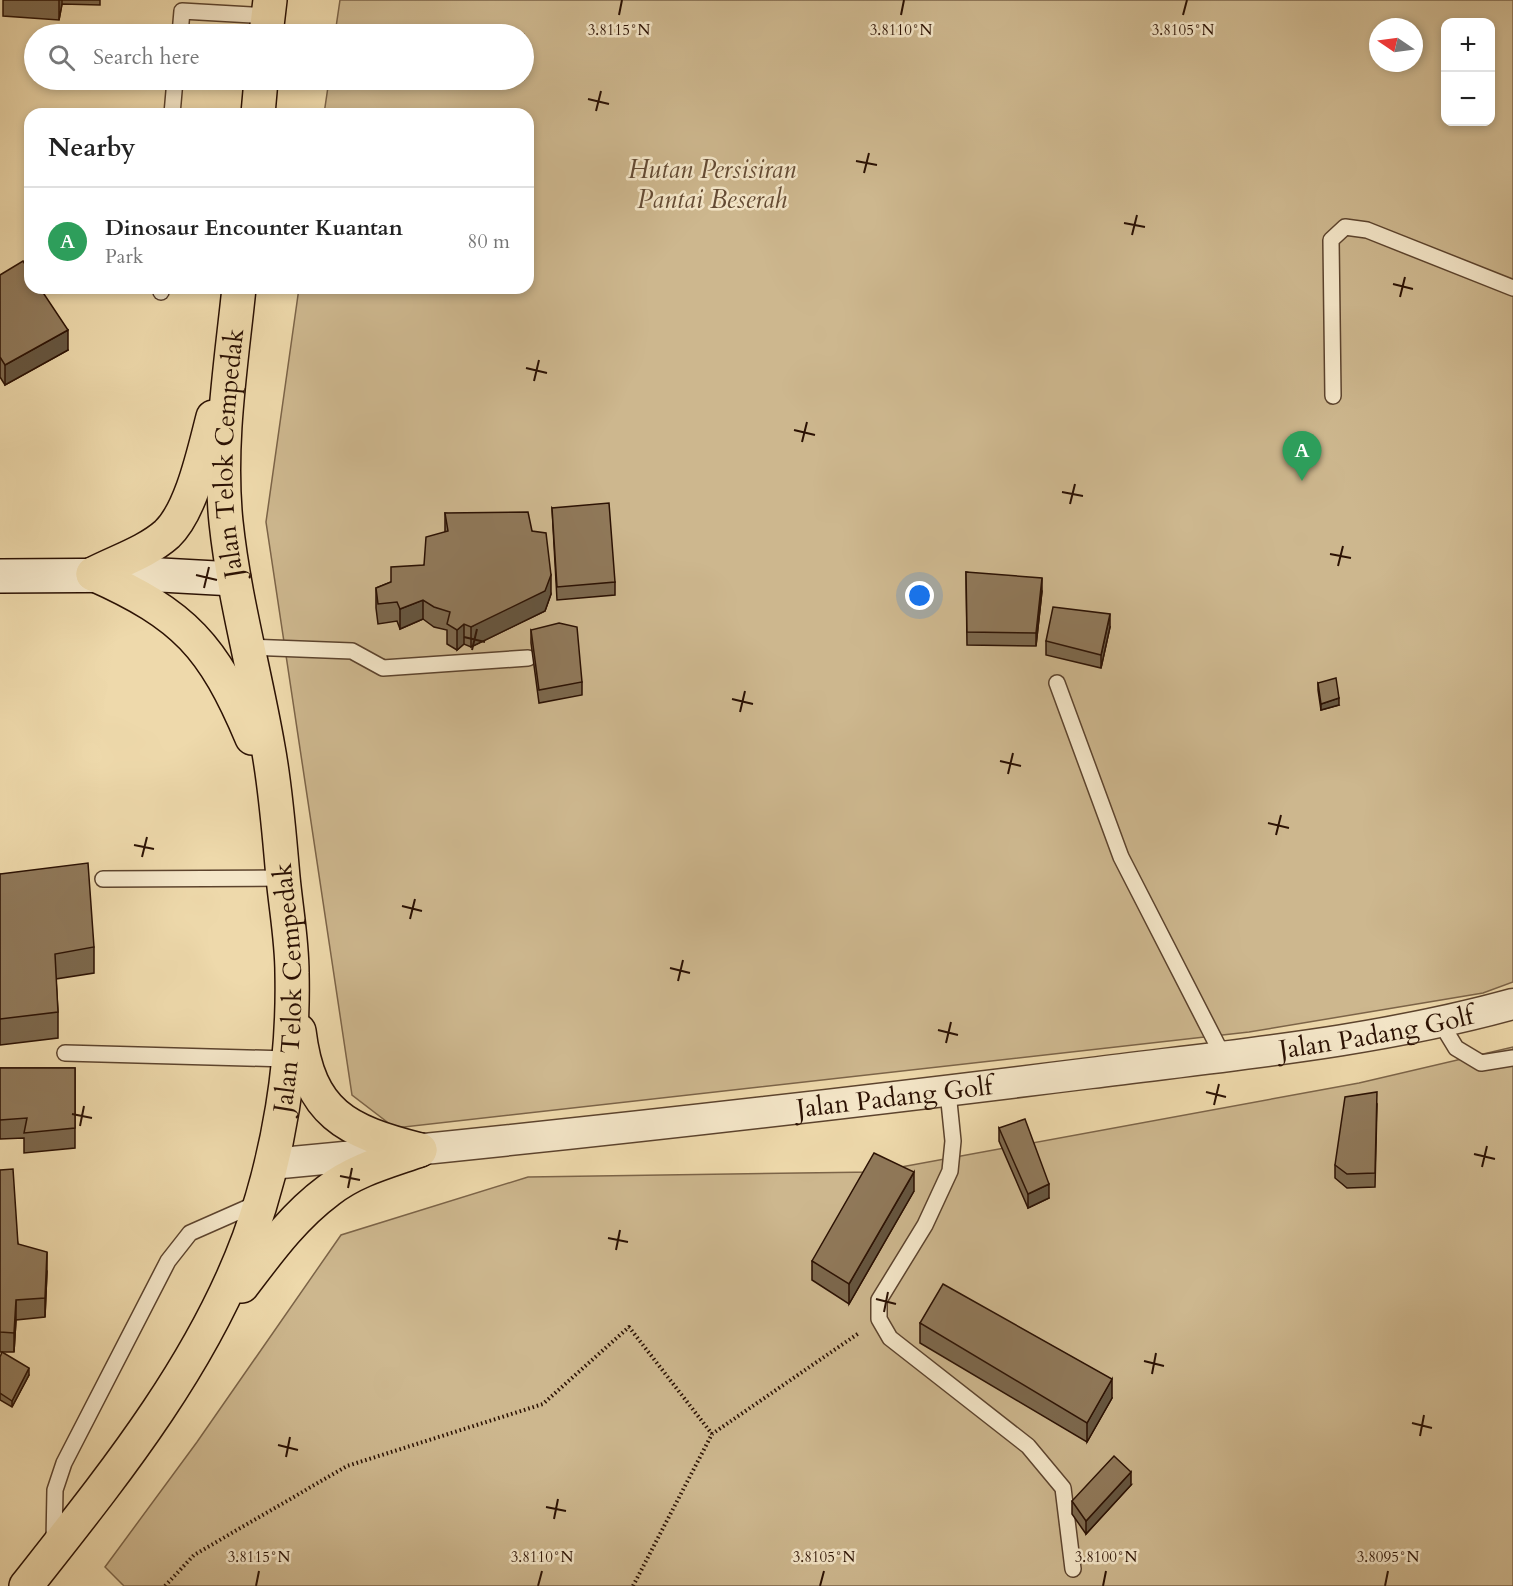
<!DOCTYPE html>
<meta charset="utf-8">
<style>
body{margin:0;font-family:Cardo,serif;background:#f6f6f6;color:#222}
.controls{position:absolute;right:18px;top:18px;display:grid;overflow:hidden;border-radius:12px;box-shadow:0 3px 9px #0003}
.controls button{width:54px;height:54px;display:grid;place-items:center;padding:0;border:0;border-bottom:2px solid #e0e0e0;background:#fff;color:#222;font:30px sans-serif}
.compass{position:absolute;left:1369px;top:18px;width:54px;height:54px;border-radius:50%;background:#fff;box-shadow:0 3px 9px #0003;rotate:283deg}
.you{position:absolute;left:920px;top:596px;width:21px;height:21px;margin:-15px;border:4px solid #fff;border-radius:50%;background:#1a73e8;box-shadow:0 0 0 9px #1a73e833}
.badge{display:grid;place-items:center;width:39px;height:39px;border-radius:50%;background:#7c3aed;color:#fff;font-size:20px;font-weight:700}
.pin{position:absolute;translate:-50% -50px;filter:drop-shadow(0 2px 3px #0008)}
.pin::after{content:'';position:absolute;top:32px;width:21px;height:18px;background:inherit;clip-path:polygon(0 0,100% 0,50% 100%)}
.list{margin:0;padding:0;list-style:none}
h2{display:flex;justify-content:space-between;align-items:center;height:78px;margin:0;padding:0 24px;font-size:26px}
h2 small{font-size:20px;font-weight:400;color:#767676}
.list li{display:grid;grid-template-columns:39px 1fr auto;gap:18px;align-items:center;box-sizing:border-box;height:108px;padding:0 24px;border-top:2px solid #e0e0e0}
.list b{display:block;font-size:22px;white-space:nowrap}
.list p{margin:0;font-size:20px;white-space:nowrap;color:#767676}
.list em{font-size:20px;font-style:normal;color:#767676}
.icon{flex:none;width:33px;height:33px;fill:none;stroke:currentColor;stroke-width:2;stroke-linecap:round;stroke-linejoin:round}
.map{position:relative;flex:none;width:1513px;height:1586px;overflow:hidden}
.search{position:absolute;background:#fff;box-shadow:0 3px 9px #0003;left:24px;top:24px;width:510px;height:66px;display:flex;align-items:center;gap:15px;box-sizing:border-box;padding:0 21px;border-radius:33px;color:#767676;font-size:22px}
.panel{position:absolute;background:#fff;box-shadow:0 3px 9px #0003;left:24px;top:108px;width:510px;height:186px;border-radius:18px}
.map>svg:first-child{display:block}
.green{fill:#cdb78e;stroke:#7c6448;stroke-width:1.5;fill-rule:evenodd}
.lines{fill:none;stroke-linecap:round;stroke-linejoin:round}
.lane-casing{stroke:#5c432d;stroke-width:18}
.street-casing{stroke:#5c432d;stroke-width:33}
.secondary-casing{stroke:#2b1103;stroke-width:36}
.primary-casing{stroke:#2b1103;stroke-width:36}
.path{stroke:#2b1103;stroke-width:4;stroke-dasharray:1.5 3;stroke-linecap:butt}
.lane{stroke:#f4e6c8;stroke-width:15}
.street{stroke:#f4e6c8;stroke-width:30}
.secondary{stroke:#f4e6c8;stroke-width:33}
.primary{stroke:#eed9ab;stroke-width:33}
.wall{fill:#7c684d;stroke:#2b1103;stroke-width:1.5}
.shaded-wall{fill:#65553f;stroke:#2b1103;stroke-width:1.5}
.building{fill:#90795a;stroke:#2b1103;stroke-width:1.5}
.ticks{fill:none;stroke:#2b1103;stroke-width:2}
.labels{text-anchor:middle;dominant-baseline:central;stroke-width:5;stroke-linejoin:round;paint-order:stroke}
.park-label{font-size:26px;font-style:italic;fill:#644b34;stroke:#f4e6c8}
.street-label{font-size:26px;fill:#2b1103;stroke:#f4e6c8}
.ticks-label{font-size:15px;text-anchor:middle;fill:#2b1103;stroke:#f4e6c8;stroke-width:5;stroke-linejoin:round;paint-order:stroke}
</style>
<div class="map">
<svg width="1513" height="1586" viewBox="0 0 1513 1586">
<rect width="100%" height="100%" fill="#eed9ab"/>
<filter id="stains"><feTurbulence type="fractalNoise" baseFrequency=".00333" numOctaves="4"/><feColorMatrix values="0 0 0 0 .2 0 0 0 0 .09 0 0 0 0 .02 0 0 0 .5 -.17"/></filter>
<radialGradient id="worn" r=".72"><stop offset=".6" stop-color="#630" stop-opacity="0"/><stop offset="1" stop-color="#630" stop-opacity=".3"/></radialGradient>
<!-- green -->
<g class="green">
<path d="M340 0H1513V982L1483 993 1249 1032 395 1128 352 1095 266 522 299 288H528V114H324L329 80H524V34H335ZM1446 22H1490V122H1446ZM1378 27H1414V63H1378Z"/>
<polygon points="1513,1047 1513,1586 124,1586 105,1567 197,1442 341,1235 528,1177 874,1172 1359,1083"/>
</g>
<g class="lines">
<!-- lane casing -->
<g class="lane-casing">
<g id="lane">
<polyline points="180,34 182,11 268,16"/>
<polyline points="172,114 175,80"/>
<polyline points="161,292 161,288"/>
<polyline points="1333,396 1331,240 1345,227 1367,230 1513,288"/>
<polyline points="248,647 352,651 383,668 528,658"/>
<polyline points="1057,683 1121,857 1224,1058"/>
<polyline points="103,879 283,878"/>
<polyline points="1439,1020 1456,1048 1481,1063 1513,1058"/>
<polyline points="65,1053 288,1059"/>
<polyline points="948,1092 953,1141 950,1171 925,1225 879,1300 879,1319 890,1338 1028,1446 1063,1488 1073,1569"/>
<polyline points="54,1541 55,1490 64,1463 168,1261 190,1233 258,1203"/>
</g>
</g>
<!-- street casing -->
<g class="street-casing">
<g id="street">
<path id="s1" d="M271 1164C545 1138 818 1107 1091 1073 1232 1055 1376 1042 1513 1004"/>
</g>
</g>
<!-- secondary casing -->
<g class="secondary-casing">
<polyline id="secondary" points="0,576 161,575 234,579"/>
</g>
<!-- primary casing -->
<g class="primary-casing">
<g id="primary">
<polyline points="266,34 270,0"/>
<polyline points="258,114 261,80"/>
<path d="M93 574C185 615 213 646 252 738"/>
<path d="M93 574C116 562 147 552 167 534 192 510 204 451 213 417"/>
<path d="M299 1031C309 1114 346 1131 420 1150"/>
<path d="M242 1286C268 1252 293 1217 328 1191 354 1170 389 1161 420 1150"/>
<path id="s2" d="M26 1586C111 1478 201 1368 249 1238 279 1155 294 1062 292 973 292 941 286 909 283 877 279 833 276 790 268 747 255 672 234 598 226 522 218 444 231 366 239 288"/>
</g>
</g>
<!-- path -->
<g class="path">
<polyline points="165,1586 194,1555 347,1466 543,1404 629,1327 712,1434"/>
<polyline points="633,1586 712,1434 859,1333"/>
</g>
<!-- lane -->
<use href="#lane" class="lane"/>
<!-- street -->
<use href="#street" class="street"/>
<!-- secondary -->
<use href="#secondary" class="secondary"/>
<!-- primary -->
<use href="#primary" class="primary"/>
</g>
<!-- wall -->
<g class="wall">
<polygon points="3,0 100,0 100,5 62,4 59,20 3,16"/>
<polygon points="0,275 68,350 5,385 0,377"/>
<polygon points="552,508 615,582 615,595 557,600"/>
<polygon points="445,513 532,531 551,594 545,611 471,647 464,644 457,650 447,644 447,630 434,627 423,619 400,629 397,621 378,624 376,608 376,588 391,582 424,565 445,532"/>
<polygon points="966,572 1042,591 1036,646 967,645"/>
<polygon points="1110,627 1101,668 1046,655 1046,641"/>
<polygon points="531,630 582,682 582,695 539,703 531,643"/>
<polygon points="1318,683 1339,705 1321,710 1318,690"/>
<polygon points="0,874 94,947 94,973 56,979 58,1012 58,1038 0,1045"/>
<polygon points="0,1068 75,1068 75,1148 24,1153 24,1138 0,1139"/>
<polygon points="1377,1105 1375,1187 1347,1188 1335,1178 1335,1165"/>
<polygon points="999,1128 1049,1198 1028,1208 999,1141"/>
<polygon points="0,1170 18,1244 47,1271 45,1317 16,1320 14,1352 0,1352"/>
<polygon points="914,1191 849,1304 812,1280 812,1261"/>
<polygon points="920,1323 1112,1398 1087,1442 920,1343"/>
<polygon points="0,1357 29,1375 12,1407 0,1400"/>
<polygon points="1131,1485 1086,1534 1072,1514 1072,1501"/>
</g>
<!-- shaded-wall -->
<g class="shaded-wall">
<polygon points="59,0 62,0 62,4 59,20"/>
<polygon points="68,330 68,350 5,385 5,365"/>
<polygon points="551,575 551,594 545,611 471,647 471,627"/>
<polygon points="1042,578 1042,591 1036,646 1036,633"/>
<polygon points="423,600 423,619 400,629 400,609"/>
<polygon points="1110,614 1110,627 1101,668 1101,655"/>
<polygon points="464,624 464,644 457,650 457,630"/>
<polygon points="1339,698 1339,705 1321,710 1321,704"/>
<polygon points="914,1172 914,1191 849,1304 849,1284"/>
<polygon points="1049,1184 1049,1198 1028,1208 1028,1194"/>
<polygon points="47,1252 47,1271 45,1317 45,1298"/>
<polygon points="16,1300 16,1320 14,1352 14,1333"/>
<polygon points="29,1368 29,1375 12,1407 12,1401"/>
<polygon points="1112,1379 1112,1398 1087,1442 1087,1423"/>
<polygon points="1131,1472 1131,1485 1086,1534 1086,1521"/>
</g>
<!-- building -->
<g class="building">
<polygon points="23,261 30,272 30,288 40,288 68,330 5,365 0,357 0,275"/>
<polygon points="609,503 615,582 557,587 552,508"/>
<polygon points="528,512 532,531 546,533 551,575 545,591 471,627 464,624 457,630 447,624 450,612 434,607 423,600 400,609 397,602 378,604 376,588 391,582 391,567 424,565 426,537 448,531 445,513"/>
<polygon points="966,572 1042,578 1036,633 967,632"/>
<polygon points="1053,607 1110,614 1101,655 1046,641"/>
<polygon points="559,623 577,627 582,682 539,690 531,630"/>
<polygon points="1336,678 1339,698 1321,704 1318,683"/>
<polygon points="88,863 94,947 55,954 58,1012 0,1019 0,874"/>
<polygon points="0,1068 75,1068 75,1128 24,1133 27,1118 0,1120"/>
<polygon points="1377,1092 1375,1173 1347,1174 1335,1165 1345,1097"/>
<polygon points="1025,1119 1049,1184 1028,1194 999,1128"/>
<polygon points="874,1153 914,1172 849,1284 812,1261"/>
<polygon points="13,1169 18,1244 47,1252 45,1298 16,1300 14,1333 0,1332 0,1170"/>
<polygon points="943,1284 1112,1379 1087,1423 920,1323"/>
<polygon points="2,1352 29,1368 12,1401 0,1393 0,1357"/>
<polygon points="1114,1456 1131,1472 1086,1521 1072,1501"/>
</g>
<!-- ticks -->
<path class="ticks" d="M619 15 622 0M901 15 904 0M1183 15 1187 0M588 99 609 104M596 111 601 91M856 161 877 165M864 173 869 153M1124 223 1145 227M1132 235 1137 215M1393 284 1413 289M1400 297 1405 277M526 368 547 373M534 381 539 360M794 430 815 435M802 442 807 422M1062 492 1083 496M1070 504 1075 484M1330 554 1351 558M1338 566 1343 546M196 575 217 580M204 588 209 567M464 637 485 642M472 650 477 629M732 699 753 704M740 712 745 691M1000 761 1021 766M1008 774 1013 753M1268 823 1289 828M1276 835 1281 815M134 845 154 849M142 857 147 837M402 906 422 911M410 919 415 899M670 968 690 973M678 981 683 960M938 1030 958 1035M946 1043 951 1022M1206 1092 1226 1097M1214 1105 1219 1084M72 1114 92 1118M80 1126 84 1106M1474 1154 1495 1159M1482 1167 1487 1146M340 1176 360 1180M348 1188 352 1168M608 1238 628 1242M616 1250 620 1230M876 1299 896 1304M884 1312 888 1292M1144 1361 1164 1366M1152 1374 1156 1353M1412 1423 1432 1428M1420 1436 1424 1415M278 1445 298 1450M286 1457 290 1437M546 1507 566 1511M554 1519 558 1499M256 1586 259 1571M538 1586 542 1571M820 1586 824 1571M1103 1586 1106 1571M1385 1586 1388 1571"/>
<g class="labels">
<!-- park labels -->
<g class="park-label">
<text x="712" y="169">Hutan Persisiran<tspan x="712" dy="30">Pantai Beserah</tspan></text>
</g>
<!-- street labels -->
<g class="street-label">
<text stroke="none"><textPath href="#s2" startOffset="1210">Jalan Telok Cempedak</textPath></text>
<text stroke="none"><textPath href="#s2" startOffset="670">Jalan Telok Cempedak</textPath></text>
<text stroke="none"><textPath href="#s1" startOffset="1113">Jalan Padang Golf</textPath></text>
<text stroke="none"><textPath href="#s1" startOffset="627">Jalan Padang Golf</textPath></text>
</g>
</g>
<g class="ticks-label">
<text x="619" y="35">3.8115°N</text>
<text x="901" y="35">3.8110°N</text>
<text x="1183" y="35">3.8105°N</text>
<text x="259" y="1562">3.8115°N</text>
<text x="542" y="1562">3.8110°N</text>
<text x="824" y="1562">3.8105°N</text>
<text x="1106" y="1562">3.8100°N</text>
<text x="1388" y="1562">3.8095°N</text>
</g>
<rect width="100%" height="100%" filter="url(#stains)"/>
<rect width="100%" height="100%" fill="url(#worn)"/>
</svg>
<div class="controls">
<button>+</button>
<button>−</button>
</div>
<svg class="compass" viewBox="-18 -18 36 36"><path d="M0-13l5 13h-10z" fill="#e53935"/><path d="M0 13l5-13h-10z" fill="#767676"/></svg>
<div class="you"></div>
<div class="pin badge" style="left:1302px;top:481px;background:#2e9e5b">A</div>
<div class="search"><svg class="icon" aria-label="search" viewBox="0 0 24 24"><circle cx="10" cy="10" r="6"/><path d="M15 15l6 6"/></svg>Search here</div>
<section class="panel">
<h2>Nearby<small></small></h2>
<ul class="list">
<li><span class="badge" style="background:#2e9e5b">A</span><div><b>Dinosaur Encounter Kuantan</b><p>Park</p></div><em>80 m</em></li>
</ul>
</section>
</div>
